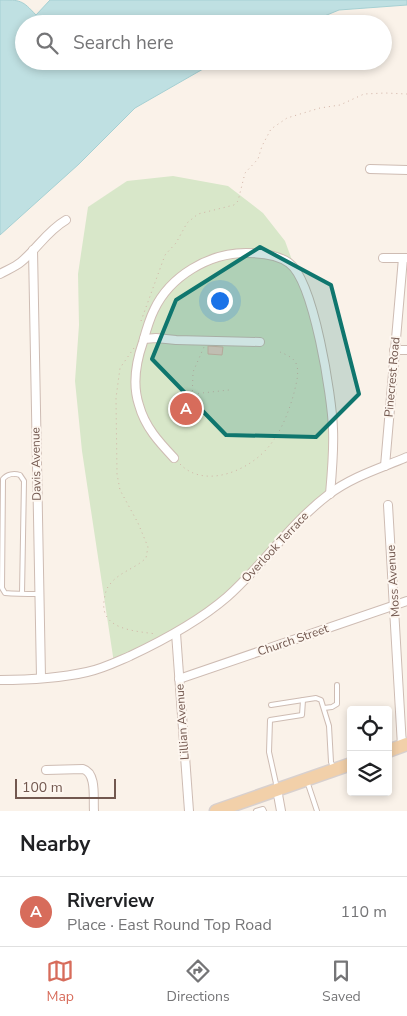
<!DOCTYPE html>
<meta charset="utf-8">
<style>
body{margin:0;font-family:"Nunito Sans",sans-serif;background:#f2f2f2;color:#202124}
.controls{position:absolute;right:15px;bottom:15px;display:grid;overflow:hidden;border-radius:5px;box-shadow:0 2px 8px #0003}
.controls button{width:45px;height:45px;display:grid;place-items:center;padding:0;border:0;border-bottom:1px solid #e0e0e0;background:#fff;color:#202124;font:25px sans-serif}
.scale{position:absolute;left:15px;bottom:12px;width:101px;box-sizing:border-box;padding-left:5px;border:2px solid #72584f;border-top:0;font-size:14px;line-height:18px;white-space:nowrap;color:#72584f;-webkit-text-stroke:4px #fdf6ef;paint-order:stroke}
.you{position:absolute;left:219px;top:300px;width:18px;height:18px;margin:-12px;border:4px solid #fff;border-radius:50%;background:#1a73e8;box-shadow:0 0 0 8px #1a73e833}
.badge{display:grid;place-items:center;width:32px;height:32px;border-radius:50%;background:#d76c5b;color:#fff;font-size:16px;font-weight:700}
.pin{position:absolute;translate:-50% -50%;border:2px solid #fff;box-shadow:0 1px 5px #0006}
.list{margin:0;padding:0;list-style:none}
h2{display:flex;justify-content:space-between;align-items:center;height:65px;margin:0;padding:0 20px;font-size:21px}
h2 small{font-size:16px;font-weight:400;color:#757577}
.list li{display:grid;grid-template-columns:32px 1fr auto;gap:15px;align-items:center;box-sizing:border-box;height:70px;padding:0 20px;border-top:1px solid #e0e0e0}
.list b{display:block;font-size:19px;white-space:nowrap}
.list p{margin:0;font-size:16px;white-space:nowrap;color:#757577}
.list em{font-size:16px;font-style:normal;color:#757577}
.icon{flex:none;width:28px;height:28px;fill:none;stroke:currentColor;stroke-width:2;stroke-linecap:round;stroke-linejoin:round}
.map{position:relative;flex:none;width:407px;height:811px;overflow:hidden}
.search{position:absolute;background:#fff;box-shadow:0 2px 8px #0003;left:15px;right:15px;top:15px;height:55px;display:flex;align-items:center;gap:12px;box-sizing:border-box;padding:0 18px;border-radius:28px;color:#757577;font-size:19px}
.sheet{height:135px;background:#fff}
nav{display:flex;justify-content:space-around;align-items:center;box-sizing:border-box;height:70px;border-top:1px solid #e0e0e0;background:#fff;font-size:14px;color:#757577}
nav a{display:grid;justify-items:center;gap:2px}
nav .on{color:#d76c5b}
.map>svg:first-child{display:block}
.green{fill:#d8e7c9}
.water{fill:#bfe0e2;stroke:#a6d0d3}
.building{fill:#edd0c3;stroke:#deb6a6}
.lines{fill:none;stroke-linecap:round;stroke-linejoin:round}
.lane-casing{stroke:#cebcb3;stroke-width:6}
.street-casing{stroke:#cebcb3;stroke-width:10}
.primary-casing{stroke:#d8d0ce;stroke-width:15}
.path{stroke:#d2b3a6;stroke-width:1;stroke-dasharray:1 4;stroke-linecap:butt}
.lane{stroke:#fff;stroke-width:4}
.street{stroke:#fff;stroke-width:8}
.primary{stroke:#f2d0a9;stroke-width:12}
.marked{fill:#0f766e;fill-opacity:0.2;stroke:#0f766e;stroke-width:4;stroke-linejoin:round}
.labels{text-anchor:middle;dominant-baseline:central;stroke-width:4;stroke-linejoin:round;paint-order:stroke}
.street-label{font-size:12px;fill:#72584f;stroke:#fdf6ef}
</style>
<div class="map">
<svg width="407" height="811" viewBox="0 0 407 811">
<rect width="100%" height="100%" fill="#faf2e9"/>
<!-- green -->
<polygon class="green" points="173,176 228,186 263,213 285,241 315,323 332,411 330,494 243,581 176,633 114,663 82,451 75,381 79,325 78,274 88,207 127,181"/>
<!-- water -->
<path class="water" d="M0 0C21 0 22 0 36 15L50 0H407V5L339 10 305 24H24V61H217L135 108 79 164 0 235Z"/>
<!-- building -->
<g class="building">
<polygon points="208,346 223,347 222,355 208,354"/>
<polygon points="195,401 196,412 189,413 188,402"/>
</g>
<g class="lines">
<!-- lane casing -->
<g class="lane-casing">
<g id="lane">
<path d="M22 594 24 481 20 475C14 473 7 474 3 479L2 588 5 593C16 594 28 594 39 594"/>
<polyline points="271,705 316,698 321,700 329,726 331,762 333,767"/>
<polyline points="324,708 332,707 337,704 337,685"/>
<polyline points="307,781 317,811"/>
<polyline points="277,788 269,752 270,720 302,715 303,700"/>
<polyline points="256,811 263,809 264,811"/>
</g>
</g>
<!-- street casing -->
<g class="street-casing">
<g id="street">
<polyline points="370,169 407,170"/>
<polyline points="33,250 41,677"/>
<polyline points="383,258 406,258"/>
<path d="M0 274C7 270 15 267 21 262 37 249 47 231 66 220"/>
<polyline points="144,339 156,338 176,340 260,342"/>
<polyline points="394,350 407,350"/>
<path d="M174 458C159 442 145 427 139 405 132 384 136 362 143 342 146 331 149 320 154 310 170 276 209 253 246 253 260 253 277 254 289 263 314 281 332 397 333 429 334 451 332 472 330 494"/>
<polyline points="385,466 403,258"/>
<polyline points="388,505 402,746"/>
<polyline points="176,633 189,811"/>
<polyline points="179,679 407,601"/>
<path d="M0 680C28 680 60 678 87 672 102 669 116 662 130 656 164 640 198 622 227 597 263 565 290 524 328 495 351 477 381 468 407 457"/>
<path d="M46 770 83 769C97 773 93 799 94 811"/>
<polyline points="277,789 281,811"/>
</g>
</g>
<!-- primary casing -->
<g class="primary-casing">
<g id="primary">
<polyline points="388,751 407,744"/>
<polyline points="216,811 351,764"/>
</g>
</g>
<!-- path -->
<g class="path">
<polyline points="141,321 165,255 176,243 187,223 198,214 234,205 238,201 245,173 258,159 262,146 271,129 287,118 320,108 340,105 364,94 385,93 407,94"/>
<path d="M134 348 120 368 116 398 117 474 120 490 138 523 148 547 146 558C136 568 120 572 111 583 106 588 105 594 104 601 100 630 136 631 156 634"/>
<polyline points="193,394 229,390"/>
<polyline points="192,401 193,372 204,347"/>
<path d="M180 464C205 490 251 470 270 445 282 430 289 411 294 393 296 384 299 375 297 366 295 358 287 355 280 352"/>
</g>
<!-- lane -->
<use href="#lane" class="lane"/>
<!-- street -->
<use href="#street" class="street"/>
<!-- primary -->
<use href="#primary" class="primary"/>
</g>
<!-- marked area -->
<path class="marked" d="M260 247 331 285 359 394 316 437 226 435 152 359 176 300Z"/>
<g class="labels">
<!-- street labels -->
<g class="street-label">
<text transform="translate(392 377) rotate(-85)">Pinecrest Road</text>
<text transform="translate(36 464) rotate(-91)">Davis Avenue</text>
<text transform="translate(275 547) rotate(-47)">Overlook Terrace</text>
<text transform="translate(393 581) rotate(-94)">Moss Avenue</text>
<text transform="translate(293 640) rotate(-19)">Church Street</text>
<text transform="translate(182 722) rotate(-94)">Lillian Avenue</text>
</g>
</g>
</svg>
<div class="controls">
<button><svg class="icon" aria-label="locate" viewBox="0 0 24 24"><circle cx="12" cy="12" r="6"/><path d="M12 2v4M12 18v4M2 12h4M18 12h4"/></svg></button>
<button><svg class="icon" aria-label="layers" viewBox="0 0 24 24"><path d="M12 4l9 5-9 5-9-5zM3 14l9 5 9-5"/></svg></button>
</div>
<div class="scale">100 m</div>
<div class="you"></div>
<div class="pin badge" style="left:186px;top:409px">A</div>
<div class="search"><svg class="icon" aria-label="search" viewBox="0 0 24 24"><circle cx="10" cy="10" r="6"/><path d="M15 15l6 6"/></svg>Search here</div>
</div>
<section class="sheet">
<h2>Nearby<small></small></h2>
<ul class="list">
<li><span class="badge">A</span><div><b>Riverview</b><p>Place · East Round Top Road</p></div><em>110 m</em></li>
</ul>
</section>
<nav>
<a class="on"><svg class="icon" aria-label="map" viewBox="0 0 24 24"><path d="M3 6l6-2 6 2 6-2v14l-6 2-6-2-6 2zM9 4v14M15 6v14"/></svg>Map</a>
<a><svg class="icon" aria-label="directions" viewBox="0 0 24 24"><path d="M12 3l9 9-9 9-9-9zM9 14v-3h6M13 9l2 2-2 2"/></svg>Directions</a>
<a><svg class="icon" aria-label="saved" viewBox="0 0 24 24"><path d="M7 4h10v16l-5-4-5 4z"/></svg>Saved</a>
</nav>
